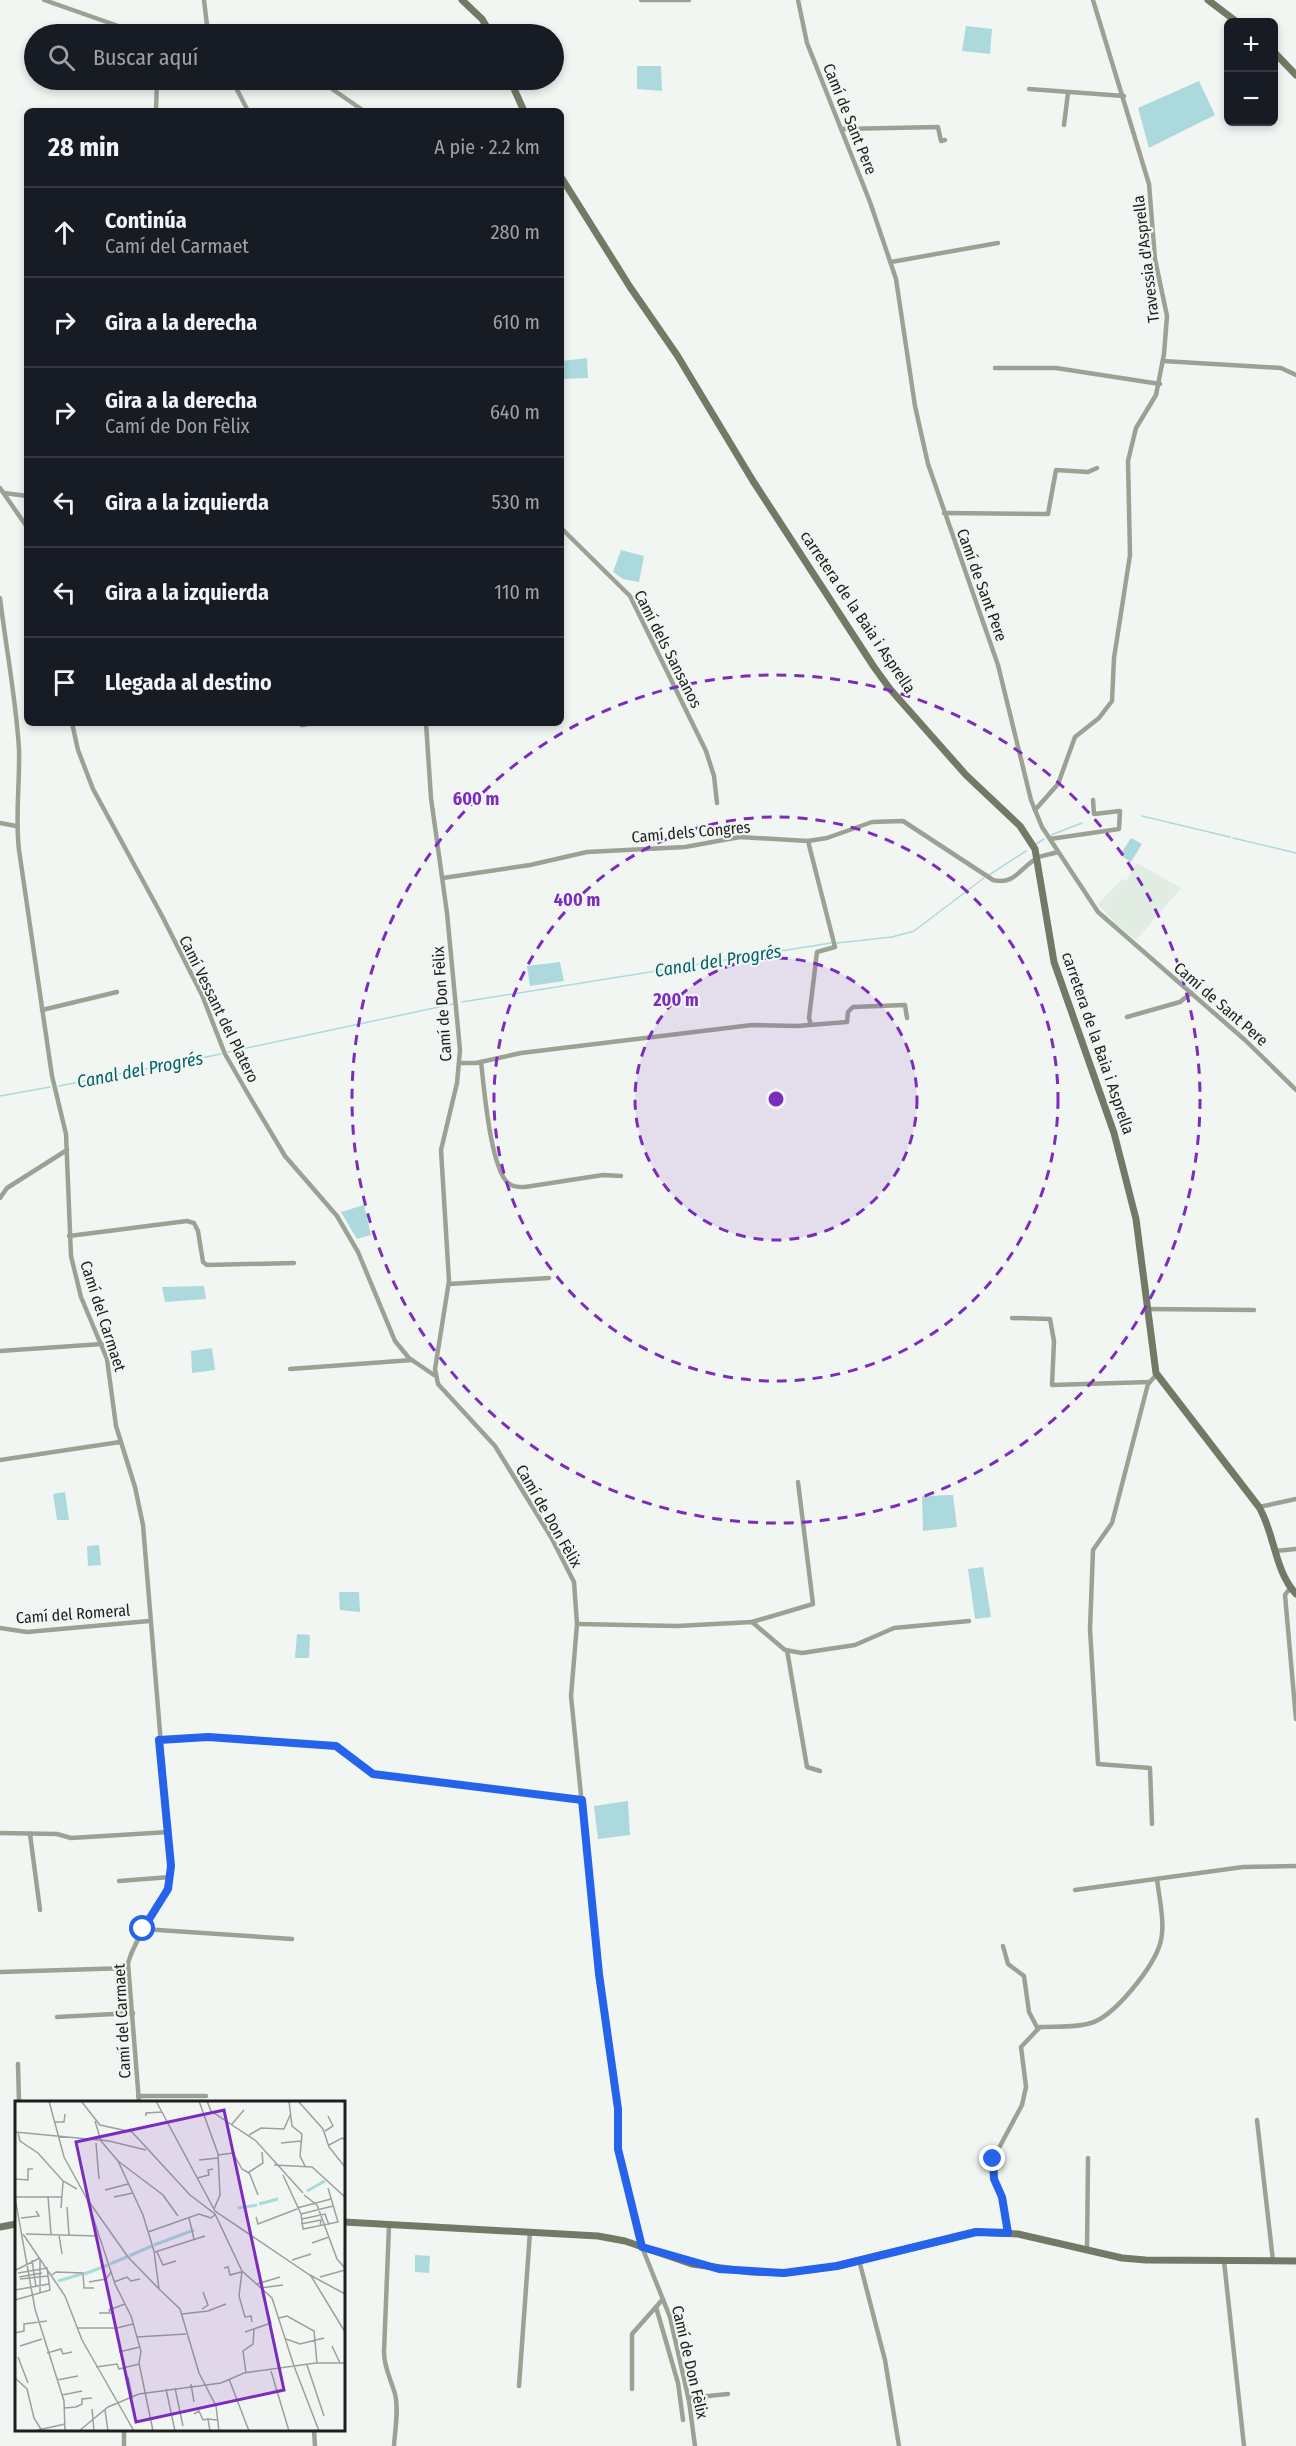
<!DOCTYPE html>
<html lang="es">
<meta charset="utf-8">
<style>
body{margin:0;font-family:"Fira Sans Condensed",sans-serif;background:#20242c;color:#f1f3f6}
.controls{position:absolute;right:18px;top:18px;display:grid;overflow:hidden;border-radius:9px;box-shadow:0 3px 9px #0003}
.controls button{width:54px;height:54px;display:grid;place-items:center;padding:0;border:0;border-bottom:2px solid #363941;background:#171b24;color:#f1f3f6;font:30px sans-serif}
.stop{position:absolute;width:18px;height:18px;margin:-14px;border:4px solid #2563eb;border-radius:50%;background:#fff}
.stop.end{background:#2563eb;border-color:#fff;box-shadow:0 2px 6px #0008}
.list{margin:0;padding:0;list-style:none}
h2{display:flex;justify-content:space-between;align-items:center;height:78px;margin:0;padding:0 24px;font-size:26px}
h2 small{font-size:20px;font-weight:400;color:#9ea1a6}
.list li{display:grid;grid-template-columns:39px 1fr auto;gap:18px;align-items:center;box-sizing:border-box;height:90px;padding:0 24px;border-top:2px solid #363941}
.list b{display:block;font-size:22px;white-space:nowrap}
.list p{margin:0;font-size:20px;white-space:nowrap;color:#9ea1a6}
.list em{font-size:20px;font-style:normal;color:#9ea1a6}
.icon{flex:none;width:33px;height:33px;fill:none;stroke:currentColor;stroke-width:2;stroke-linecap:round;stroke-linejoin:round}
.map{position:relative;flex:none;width:1296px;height:2446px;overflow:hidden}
.search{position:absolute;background:#171b24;box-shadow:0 3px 9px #0003;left:24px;top:24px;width:540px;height:66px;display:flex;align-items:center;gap:15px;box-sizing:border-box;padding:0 21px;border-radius:33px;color:#9ea1a6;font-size:22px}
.panel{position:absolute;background:#171b24;box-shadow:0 3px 9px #0003;left:24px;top:108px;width:540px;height:618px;border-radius:9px}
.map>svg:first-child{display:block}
.built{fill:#e1ece3}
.water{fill:#abd9dc}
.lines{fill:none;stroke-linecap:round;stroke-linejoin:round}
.stream{stroke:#abd9dc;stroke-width:1.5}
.street{stroke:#9ca293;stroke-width:4.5}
.secondary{stroke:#727a65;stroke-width:7}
.route{stroke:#2563eb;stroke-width:8}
.ring{fill:none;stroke:#7b2cbf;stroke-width:3;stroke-dasharray:10 8}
.labels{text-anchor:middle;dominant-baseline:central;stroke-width:4.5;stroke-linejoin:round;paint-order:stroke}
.street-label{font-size:16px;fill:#1d1e1d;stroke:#f2f6f3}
.water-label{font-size:18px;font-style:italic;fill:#006369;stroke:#f2f6f3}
.inset-river{fill:none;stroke:#abd9dc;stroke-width:3}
.inset-road{fill:none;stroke:#9da09d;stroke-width:1.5}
.view{fill:#7b2cbf;fill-opacity:0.15;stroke:#7b2cbf;stroke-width:3}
.inset-edge{fill:none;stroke:#1d1e1d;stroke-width:3}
.centre{fill:#7b2cbf;stroke:#f2f6f3;stroke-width:3}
.ring-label{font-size:18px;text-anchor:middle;font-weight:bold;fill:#7b2cbf;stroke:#f2f6f3;stroke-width:4.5;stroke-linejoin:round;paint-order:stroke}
</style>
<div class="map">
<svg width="1296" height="2446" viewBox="0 0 1296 2446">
<rect width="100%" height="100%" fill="#f2f6f3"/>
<!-- built -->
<polygon class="built" points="1137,863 1181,888 1136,940 1114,922 1098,904 1122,879 1126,881"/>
<!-- water -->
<g class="water">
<polygon points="966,26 992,29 990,54 962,51"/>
<polygon points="637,66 661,66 662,91 637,89"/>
<polygon points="1199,81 1215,115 1149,148 1138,108"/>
<polygon points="587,358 588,378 561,379 561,361"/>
<polygon points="621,550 644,556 639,582 623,579 613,572"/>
<polygon points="1131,838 1142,844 1131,862 1120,855"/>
<polygon points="560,962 564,981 530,986 527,966"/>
<polygon points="364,1205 371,1235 357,1239 341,1212"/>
<polygon points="204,1286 206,1299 165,1302 162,1287"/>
<polygon points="212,1348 215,1370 192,1373 191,1351"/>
<polygon points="65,1492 69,1520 57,1520 53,1494"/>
<polygon points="953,1495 957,1527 923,1531 922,1496"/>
<polygon points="99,1545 101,1565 88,1566 87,1546"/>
<polygon points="983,1567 991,1617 975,1619 968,1569"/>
<polygon points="339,1592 359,1592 360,1612 340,1610"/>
<polygon points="297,1634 310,1635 309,1658 295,1658"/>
<polygon points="628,1801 630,1835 598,1839 594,1806"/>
<polygon points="415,2255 430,2256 429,2273 415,2272"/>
</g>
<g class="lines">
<!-- stream -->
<g class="stream">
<polyline points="1142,816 1230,837"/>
<polyline points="1051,835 1082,823"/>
<polyline points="1233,838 1296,853"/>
<polyline points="1036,844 1044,839"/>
<polyline points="989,875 1026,851"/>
<polyline points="837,943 892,937 914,931 984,878"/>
<polyline points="462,1002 831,943"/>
<polyline points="228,1052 453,1004"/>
<polyline points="59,1086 221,1054"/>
<polyline points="0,1096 50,1087"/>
</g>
<!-- street -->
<g class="street">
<polyline points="44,0 141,34"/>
<polyline points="204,0 208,34"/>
<polyline points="641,0 689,0"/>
<polyline points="798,0 807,43 870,202 896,279 915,406 928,464 998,665 1031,800 1042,827 1098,912 1245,1040 1296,1090"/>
<polyline points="232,80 248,111"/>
<polyline points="319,80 364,111"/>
<polyline points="1029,89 1124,96"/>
<polyline points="156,111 157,80"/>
<polyline points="1064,125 1068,93"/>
<polyline points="841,129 938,127 941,141 945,140"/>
<polyline points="891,262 998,243"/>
<polyline points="1163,361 1281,368 1296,375"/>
<polyline points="995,368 1056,368 1160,384"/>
<polyline points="0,488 27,527"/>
<polyline points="4,493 27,496"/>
<polyline points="944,513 1048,514 1056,470 1088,472 1097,468"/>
<polyline points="561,528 630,596 706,751 714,776 717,803"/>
<path d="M0 598C6 648 16 699 19 749 20 783 15 816 19 850L52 1076 66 1134 71 1256 81 1297 107 1359 116 1426 135 1487 143 1525 171 1866C168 1904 138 1928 128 1963L139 2102"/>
<polyline points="72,723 78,750 93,789 161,914 202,995 225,1054 248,1094 285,1156 337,1216 358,1252 395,1341 409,1358 434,1375"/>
<polyline points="426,723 431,798 447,913 460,1050 457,1083 441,1150 449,1281 435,1369 438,1384 495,1446 551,1537 574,1582 577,1624 571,1696 599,1974 618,2109 618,2149 642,2247 670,2317 689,2401 695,2446"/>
<polyline points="302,725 313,723"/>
<polyline points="1035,810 1058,784 1075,737 1099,718 1112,701 1114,658 1130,555 1128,461 1136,428 1156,395 1164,354 1167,316 1155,259 1149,184 1093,0"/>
<polyline points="0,823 16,826"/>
<polyline points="1050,839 1119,829 1120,811 1094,814 1093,800"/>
<polyline points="808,841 835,947 817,952 809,1018 811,1025"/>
<path d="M443 878 530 865 587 852 685 847 740 837 808 841 827 838 872 822 903 821 993 880C1015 886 1021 866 1039 857 1044 855 1052 854 1058 852"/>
<polyline points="42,1010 117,992"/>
<polyline points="1127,1017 1180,1002 1191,993"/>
<path d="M481 1062C484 1087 490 1164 507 1182 512 1187 518 1187 525 1187L603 1175 621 1176"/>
<polyline points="459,1063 476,1063 521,1053 752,1025 797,1026 847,1022 848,1012 853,1007 905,1005 907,1018"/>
<polyline points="0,1198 7,1188 67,1150"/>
<polyline points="69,1236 187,1221 194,1223 198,1231 203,1262 207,1265 294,1263"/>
<polyline points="449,1284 549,1278"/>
<polyline points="1146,1309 1254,1310"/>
<polyline points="1012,1318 1050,1319 1054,1341 1052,1385 1150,1382"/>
<polyline points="0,1351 102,1344"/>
<polyline points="290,1369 412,1360"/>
<polyline points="0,1460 120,1442"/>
<polyline points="1259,1507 1296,1499"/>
<polyline points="1275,1551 1296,1549"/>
<polyline points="1290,1588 1285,1595 1296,1719"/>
<polyline points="752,1622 813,1604 798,1482"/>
<polyline points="577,1624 677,1626 752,1622 785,1650 802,1653 855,1645 894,1628 969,1621"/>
<polyline points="0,1628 27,1632 149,1621"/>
<polyline points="787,1650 807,1767 820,1771"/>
<polyline points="159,1740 208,1737 336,1746 373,1774 582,1800"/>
<polyline points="1152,1824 1150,1768 1098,1764 1090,1629 1093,1550 1112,1523 1148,1384 1157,1374"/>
<polyline points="0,1833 57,1834 71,1838 169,1832"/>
<polyline points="30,1834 40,1910"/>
<polyline points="119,1881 170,1877"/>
<polyline points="1075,1890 1243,1867 1296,1866"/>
<polyline points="143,1929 292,1939"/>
<polyline points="1003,1946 1008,1964 1024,1976 1029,2012 1038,2029"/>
<polyline points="0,1972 128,1968"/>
<polyline points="57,2017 133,2013"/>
<polyline points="18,2064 19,2102"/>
<polyline points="138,2096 206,2096"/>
<polyline points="1257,2120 1273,2261"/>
<path d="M389 2226 384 2352C384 2368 391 2379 395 2394 399 2410 395 2429 394 2446"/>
<path d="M1008 2233 1002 2197 994 2179 993 2159 1022 2105 1026 2087 1021 2047 1040 2027C1056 2026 1076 2028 1091 2023 1115 2016 1153 1967 1160 1944 1166 1925 1159 1898 1157 1879"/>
<polyline points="1087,2250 1088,2158"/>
<polyline points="859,2260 885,2360 899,2446"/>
<polyline points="1224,2261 1244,2446"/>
<polyline points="656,2307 678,2383 683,2420"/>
<polyline points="519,2386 530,2232"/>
<polyline points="632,2389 632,2334 663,2299"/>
<polyline points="688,2398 728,2394"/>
<polyline points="124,2430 124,2446"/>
<polyline points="314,2430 315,2446"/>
</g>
<!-- secondary -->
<g class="secondary">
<polyline points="462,0 482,19 491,34"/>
<polyline points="1208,0 1237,22"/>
<polyline points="1274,52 1296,75"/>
<polyline points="510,80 524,111"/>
<path d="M561 177 630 287 677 355 753 481 874 667 890 689 966 775 1020 826 1035 849 1054 962 1114 1133 1136 1219 1156 1373 1259 1507C1275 1534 1274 1570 1296 1594"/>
<polyline points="344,2222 598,2236 625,2241 692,2264 751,2272 784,2273 837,2266 976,2232 1018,2234 1122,2258 1146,2260 1296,2261"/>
<polyline points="0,2227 16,2224"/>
</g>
</g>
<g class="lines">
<!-- route -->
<polyline class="route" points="143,1929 168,1889 171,1866 159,1740 208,1737 336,1746 373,1774 582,1800 599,1974 618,2109 618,2149 642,2247 719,2269 784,2273 837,2266 976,2232 1008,2233 1002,2197 994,2179 993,2159"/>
</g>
<!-- distance rings -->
<circle cx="776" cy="1099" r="141" fill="#7b2cbf" fill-opacity=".12"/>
<g class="ring">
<circle cx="776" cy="1099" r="141"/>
<circle cx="776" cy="1099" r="282"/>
<circle cx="776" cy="1099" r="424"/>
</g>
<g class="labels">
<!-- street labels -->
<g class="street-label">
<text transform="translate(850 119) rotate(68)">Camí de Sant Pere</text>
<text transform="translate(1146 259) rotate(-97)">Travessia d'Asprella</text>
<text transform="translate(982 585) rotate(70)">Camí de Sant Pere</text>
<text transform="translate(858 612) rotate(56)">carretera de la Baia i Asprella</text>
<text transform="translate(668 649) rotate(63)">Camí dels Sansanos</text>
<text transform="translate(691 832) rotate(-5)">Camí dels Congres</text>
<text transform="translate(442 1004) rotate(-94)">Camí de Don Fèlix</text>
<text transform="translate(1221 1004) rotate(41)">Camí de Sant Pere</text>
<text transform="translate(219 1009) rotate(64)">Camí Vessant del Platero</text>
<text transform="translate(1098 1043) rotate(71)">carretera de la Baia i Asprella</text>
<text transform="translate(103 1316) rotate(72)">Camí del Carmaet</text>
<text transform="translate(549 1516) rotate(60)">Camí de Don Fèlix</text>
<text transform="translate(73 1614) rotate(-4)">Camí del Romeral</text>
<text transform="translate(122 2021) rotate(-93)">Camí del Carmaet</text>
<text transform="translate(690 2362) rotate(77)">Camí de Don Fèlix</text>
</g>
<!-- water labels -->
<g class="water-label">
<text transform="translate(718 961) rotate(-9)">Canal del Progrés</text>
<text transform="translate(140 1070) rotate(-11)">Canal del Progrés</text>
</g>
</g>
<!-- overview -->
<g transform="translate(15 2101)">
<rect width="330" height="330" fill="#f2f6f3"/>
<path class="inset-river" d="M292 90 310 80M244 103 263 98M223 107 242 104M139 144 179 129M114 155 137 145M95 163 112 156M69 173 93 164M43 180 67 173"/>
<path class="inset-road" d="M34 0 49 56 72 98 100 183 116 215 126 250 124 262 138 330M66 0 85 24 117 31 175 94 200 113 227 170 257 197 279 265M141 0 200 110 296 175 330 231M184 0 203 53 205 94 199 108M192 0 196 10 241 40 288 92M274 0 277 25 287 33 285 55 290 65M283 0 308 28 314 46 330 66M131 15V12L147 11M80 20 86 40 103 60 128 114 139 150 144 188 165 208 184 272 201 305 204 330M39 21H49L50 13M217 23 229 9M134 25 152 21M310 30 318 25 313 15M0 31 94 40 131 49M3 32 5 40 23 52 48 80 62 88M234 34 246 27 269 28 276 12M81 42 84 78M266 42 286 40M314 44 327 37 330 39M203 54 218 52 227 68 234 72M184 59 203 57M103 60 148 94 163 115M259 64 297 66 330 96M268 74 286 113 288 128 323 121 313 87M182 77 194 74 193 69 198 68M0 78 13 79V68H18M90 89 113 83M243 94 234 71 248 62 247 51M289 94 302 104 322 158 330 167M33 95 36 133M70 95 113 156 144 188M0 96H47M99 96 118 92M0 97 20 208 49 300 50 330M52 106 54 135M46 107 48 81M282 107 316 98M286 113 318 105M241 116 243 123 282 108M6 117 24 115 21 110M174 117 179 138M287 118 310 113 314 124M286 123 306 119 305 125M133 131 184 113 196 117 201 113M8 133 50 195 67 239 119 330M11 133 83 135M44 134 47 153M297 142 314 136M140 151 190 135M142 151 148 164 161 160M25 158V193M17 159 21 186M277 159 296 153M209 167 213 166 215 174 226 171M1 169 25 157M227 170 224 195 230 216 236 215 237 221M37 174 41 171 68 172 69 187H79M295 174 330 193M4 176 27 172M305 176 330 169M5 178 33 175M74 181 91 178 96 171M99 181 112 176 116 180 125 178M242 183 265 176M245 187 268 184M0 189 34 183M0 199 35 189 32 167 3 172M187 208 193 204 188 191M84 212H95L94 209 110 203M167 213 193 210 211 203M264 217 272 215 299 230 302 262M62 227H102L118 223M230 231 256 222 247 191M0 232 9 230V223L32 220M122 236 171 233M271 238 285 243 309 237M5 245 27 238M317 245 325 262M104 251 125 246M32 252 46 248 48 253 57 251M3 256 13 282M292 264 309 315M279 265 304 330M81 266 102 263 104 268 124 263M256 270 274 330M231 272 228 250 238 243 239 228M113 276 117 295M0 277 12 288 19 317 27 330M214 278 234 330M42 279 63 275M176 283 179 301M160 287 168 325M151 288 160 330M47 294 67 290M49 307 61 306 67 303V298L77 297M77 308 79 330M90 309 93 330M179 313 184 310 188 319 193 318M19 330 50 323M64 330 93 306 124 293 206 282 229 272 301 262H330M195 330 193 318 202 319"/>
<path class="view" d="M209 9 269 289 121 321 61 41Z"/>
<rect width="330" height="330" class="inset-edge"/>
</g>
<circle cx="776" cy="1099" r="9" class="centre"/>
<g class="ring-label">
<text x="476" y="805">600 m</text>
<text x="577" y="906">400 m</text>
<text x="676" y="1006">200 m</text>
</g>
</svg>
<div class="controls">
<button>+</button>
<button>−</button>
</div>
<div class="stop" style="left:143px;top:1929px"></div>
<div class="stop end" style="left:993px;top:2159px"></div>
<div class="search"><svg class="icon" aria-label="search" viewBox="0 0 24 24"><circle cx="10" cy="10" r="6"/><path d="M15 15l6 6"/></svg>Buscar aquí</div>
<section class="panel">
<h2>28 min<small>A pie · 2.2 km</small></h2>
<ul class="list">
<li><svg class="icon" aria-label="ahead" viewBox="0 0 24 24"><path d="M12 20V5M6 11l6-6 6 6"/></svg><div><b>Continúa</b><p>Camí del Carmaet</p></div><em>280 m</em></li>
<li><svg class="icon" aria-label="right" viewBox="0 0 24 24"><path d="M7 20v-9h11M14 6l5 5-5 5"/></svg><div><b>Gira a la derecha</b></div><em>610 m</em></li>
<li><svg class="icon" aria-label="right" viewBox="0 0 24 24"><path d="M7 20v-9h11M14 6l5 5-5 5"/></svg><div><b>Gira a la derecha</b><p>Camí de Don Fèlix</p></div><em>640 m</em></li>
<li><svg class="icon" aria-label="left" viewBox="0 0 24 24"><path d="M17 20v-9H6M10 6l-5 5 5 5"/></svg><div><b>Gira a la izquierda</b></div><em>530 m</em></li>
<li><svg class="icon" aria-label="left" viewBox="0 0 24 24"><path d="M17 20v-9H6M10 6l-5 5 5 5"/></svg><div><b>Gira a la izquierda</b></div><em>110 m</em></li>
<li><svg class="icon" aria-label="arrive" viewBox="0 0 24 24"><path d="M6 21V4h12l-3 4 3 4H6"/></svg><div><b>Llegada al destino</b></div></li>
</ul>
</section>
</div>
